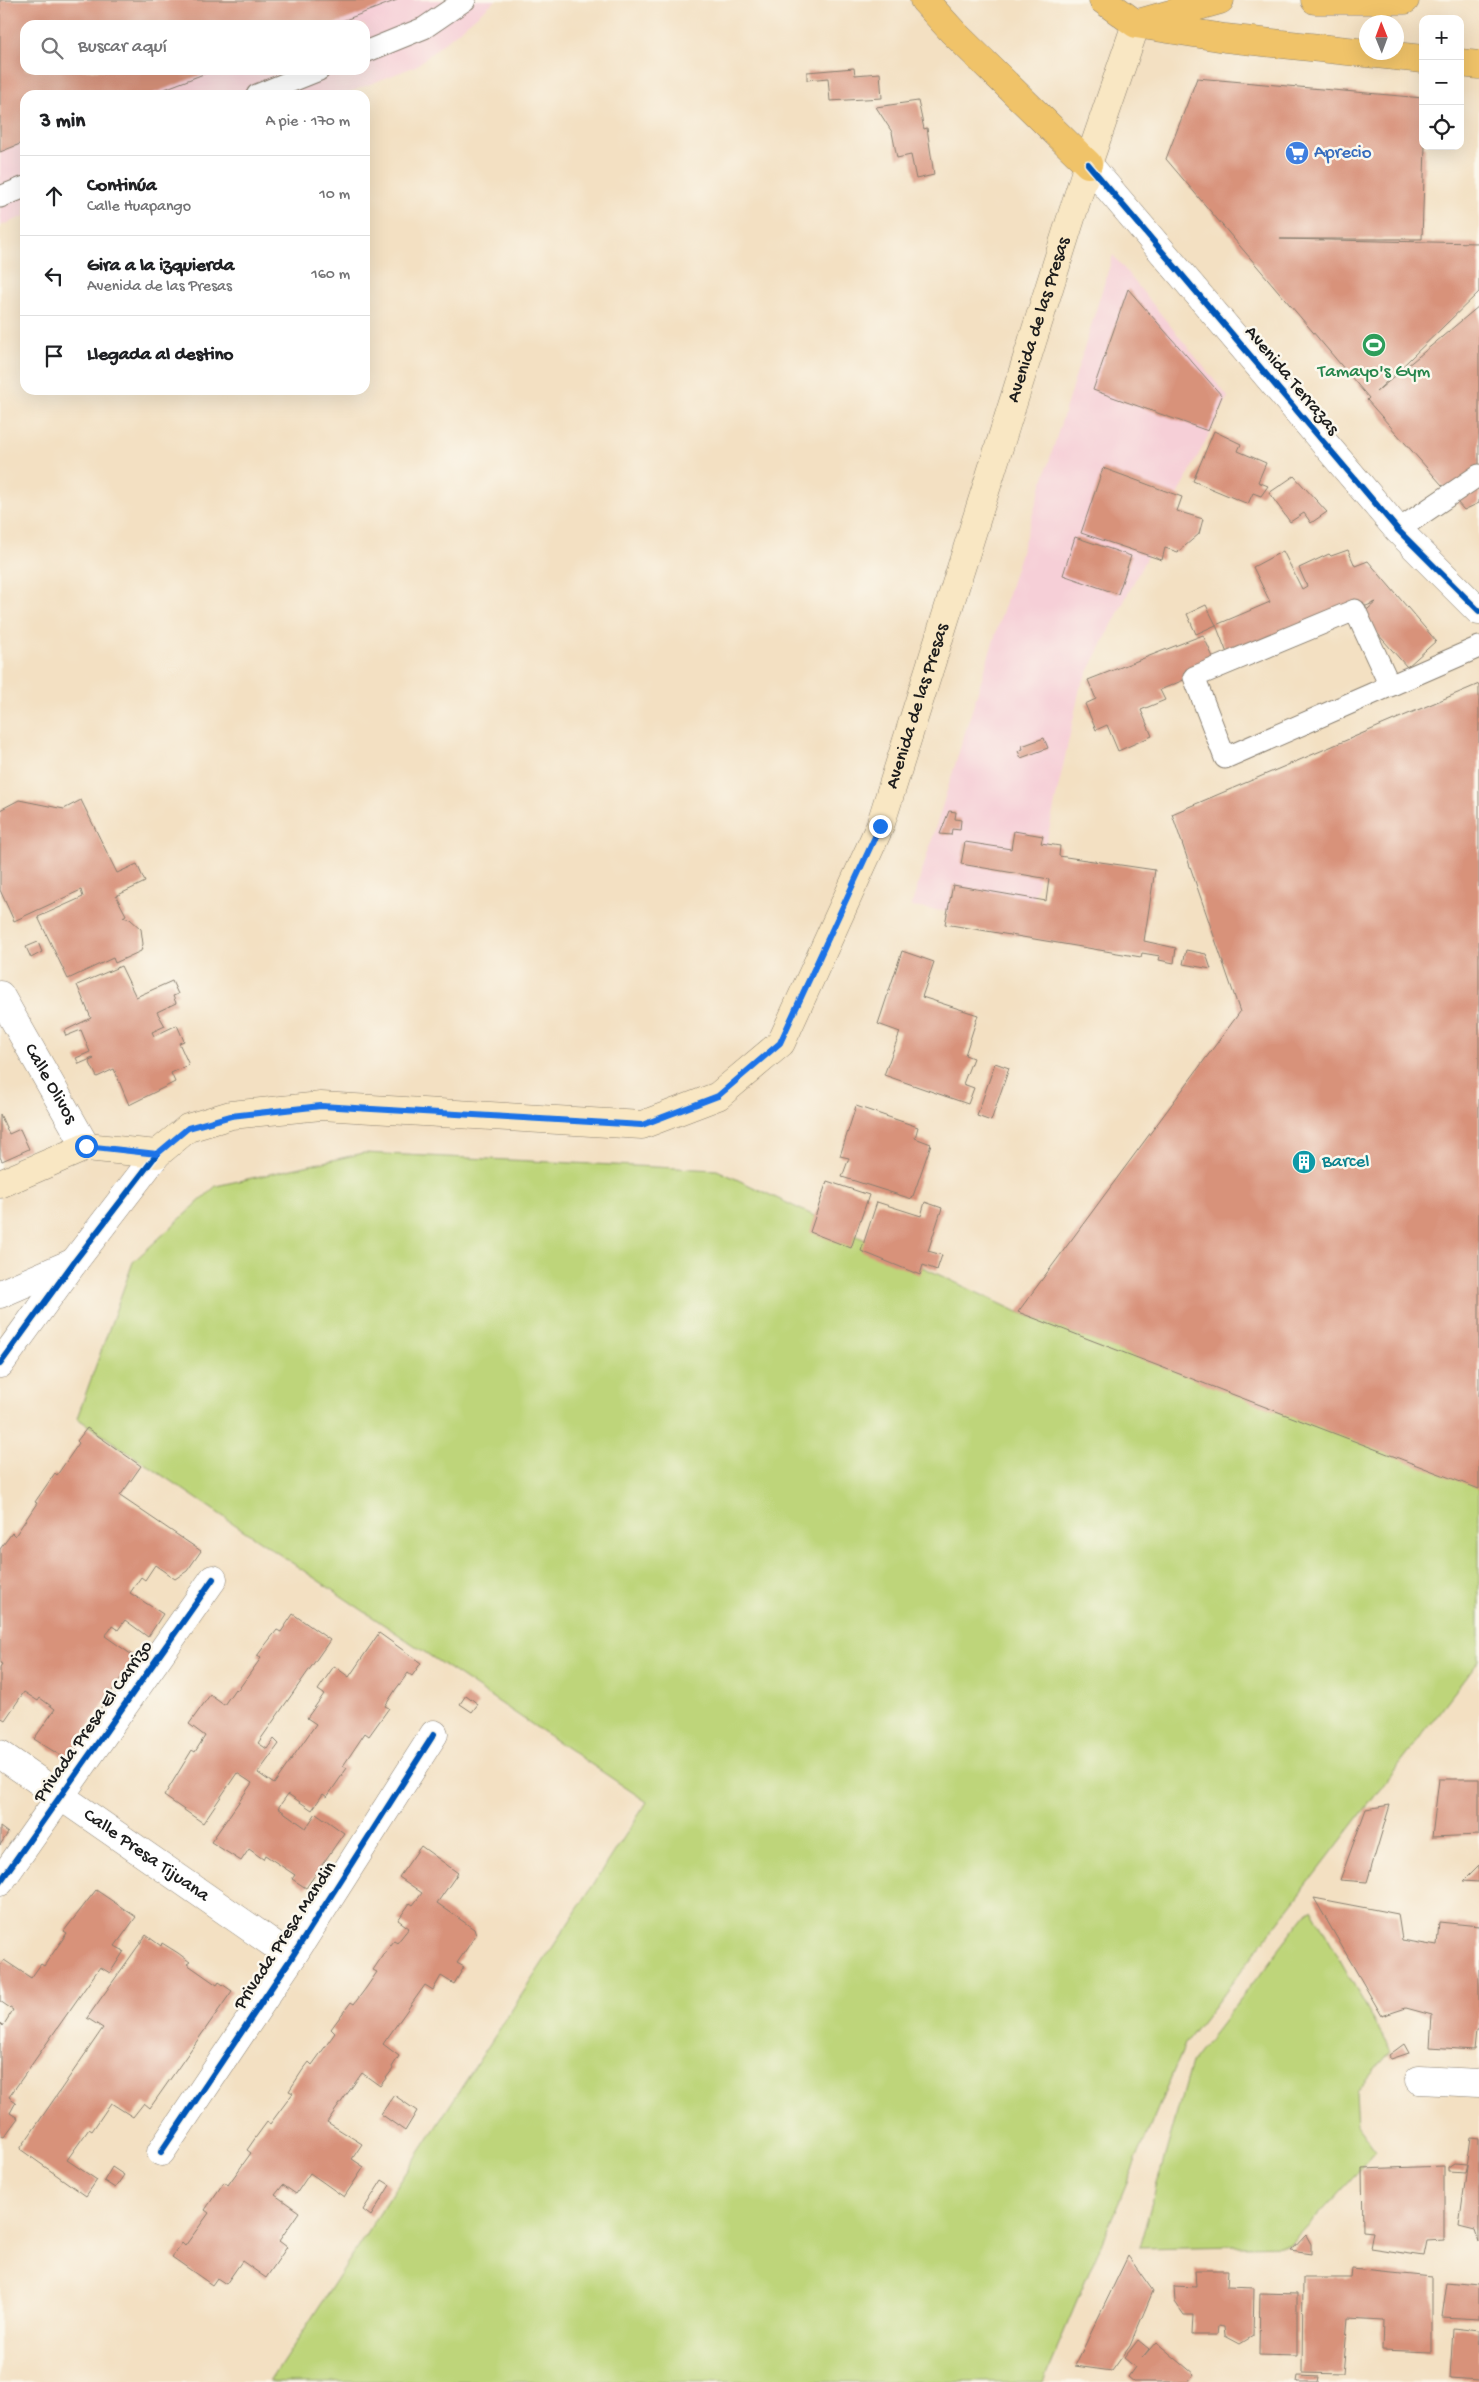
<!DOCTYPE html>
<html lang="es">
<meta charset="utf-8">
<style>
body{margin:0;font-family:"Gochi Hand",sans-serif;background:#f2f2f2;color:#202124}
.controls{position:absolute;right:15px;top:15px;display:grid;overflow:hidden;border-radius:10px;box-shadow:0 5px 20px #0002}
.controls button{width:45px;height:45px;display:grid;place-items:center;padding:0;border:0;border-bottom:1px solid #e0e0e0;background:#fff;color:#202124;font:25px sans-serif}
.compass{position:absolute;left:1359px;top:15px;width:45px;height:45px;border-radius:50%;background:#fff;box-shadow:0 5px 20px #0002;rotate:359deg}
.stop{position:absolute;width:15px;height:15px;margin:-11px;border:4px solid #1a73e8;border-radius:50%;background:#fff}
.stop.end{background:#1a73e8;border-color:#fff;box-shadow:0 1px 5px #0008}
.list{margin:0;padding:0;list-style:none}
h2{display:flex;justify-content:space-between;align-items:center;height:65px;margin:0;padding:0 20px;font-size:21px}
h2 small{font-size:16px;font-weight:400;color:#757577}
.list li{display:grid;grid-template-columns:32px 1fr auto;gap:15px;align-items:center;box-sizing:border-box;height:80px;padding:0 20px;border-top:1px solid #e0e0e0}
.list b{display:block;font-size:19px;white-space:nowrap}
.list p{margin:0;font-size:16px;white-space:nowrap;color:#757577}
.list em{font-size:16px;font-style:normal;color:#757577}
.icon{flex:none;width:28px;height:28px;fill:none;stroke:currentColor;stroke-width:2;stroke-linecap:round;stroke-linejoin:round}
.map{position:relative;flex:none;width:1479px;height:2382px;overflow:hidden}
.search{position:absolute;background:#fff;box-shadow:0 5px 20px #0002;left:20px;top:20px;width:350px;height:55px;display:flex;align-items:center;gap:12px;box-sizing:border-box;padding:0 18px;border-radius:15px;color:#757577;font-size:19px}
.panel{position:absolute;background:#fff;box-shadow:0 5px 20px #0002;left:20px;top:90px;width:350px;height:305px;border-radius:15px}
.map>svg:first-child{display:block}
.built{fill:#f6cfd7;fill-rule:evenodd}
.green{fill:#bed57a;stroke:#6d784b}
.building{fill:#d8927a}
.lines{fill:none;stroke-linecap:round;stroke-linejoin:round}
.service-casing{stroke:#887e6f;stroke-width:23}
.minor-casing{stroke:#887e6f;stroke-width:29}
.tertiary-casing{stroke:#887e6f;stroke-width:29}
.secondary-casing{stroke:#887e6f;stroke-width:29}
.primary-casing{stroke:#887e6f;stroke-width:29}
.service{stroke:#fff;stroke-width:21}
.minor{stroke:#fff;stroke-width:28}
.tertiary{stroke:#fff;stroke-width:28}
.secondary{stroke:#f9e7c3;stroke-width:28}
.primary{stroke:#f0c369;stroke-width:28}
.cycleway-casing{stroke:#fbf7ec;stroke-width:9}
.cycleway{stroke:#0057b8;stroke-width:6}
.route{stroke:#1a73e8;stroke-width:6}
.labels{text-anchor:middle;dominant-baseline:central;stroke-width:5;stroke-linejoin:round;paint-order:stroke}
.shop-label{font-size:19px;fill:#366cbe;stroke:#fbf7ec;text-anchor:start}
.street-label{font-size:19px;fill:#1c1c1c;stroke:#fbf7ec}
.leisure-label{font-size:19px;fill:#27864d;stroke:#fbf7ec}
.culture-label{font-size:19px;fill:#0d838f;stroke:#fbf7ec;text-anchor:start}
</style>
<div class="map">
<svg width="1479" height="2382" viewBox="0 0 1479 2382">
<rect width="100%" height="100%" fill="#fbf7ec"/>
<filter id="ink" filterUnits="userSpaceOnUse"><feTurbulence type="fractalNoise" baseFrequency=".02" numOctaves="2"/><feDisplacementMap in="SourceGraphic" scale="10" xChannelSelector="R" yChannelSelector="G"/><feConvolveMatrix kernelMatrix="1 2 1 2 8 2 1 2 1" color-interpolation-filters="sRGB"/></filter>
<filter id="wash" filterUnits="userSpaceOnUse"><feTurbulence type="fractalNoise" baseFrequency=".0096" numOctaves="4" result="noise"/><feDisplacementMap in="SourceGraphic" scale="20" xChannelSelector="R" yChannelSelector="G"/><feGaussianBlur stdDeviation="1.12" result="paint"/><feColorMatrix in="noise" values="0 0 0 0 0 0 0 0 0 0 0 0 0 0 0 0 0 1.4 0 .05"/><feComposite in="paint" operator="in"/></filter>
<g filter="url(#wash)">
<rect width="100%" height="100%" fill="#f3e0c2"/>
<!-- built -->
<g class="built">
<path d="M0 0H496L416 66 342 95H25V216L0 226ZM25 25H365V70H25Z"/>
<polygon points="1113,255 1228,397 1080,688 1029,922 911,907"/>
</g>
<!-- green -->
<g class="green">
<polygon points="364,1153 717,1170 1018,1312 1479,1485 1479,1660 1185,2044 1043,2382 270,2382 647,1802 77,1418 133,1262 216,1186"/>
<polygon points="1311,1908 1391,2051 1356,2092 1358,2125 1377,2151 1290,2245 1139,2248 1191,2063"/>
</g>
<g id="blocks">
<!-- building -->
<g class="building">
<polygon points="0,0 397,0 332,25 25,25 25,70 214,70 149,95 25,95 25,142 0,152"/>
<polygon points="854,68 855,75 880,73 882,98 830,101 828,78 807,80 807,72"/>
<polygon points="1197,78 1423,98 1423,146 1425,146 1422,239 1280,239 1479,243 1479,292 1376,392 1479,306 1479,503 1464,510 1367,400 1369,398 1166,159"/>
<polygon points="918,101 924,129 927,128 934,175 916,179 911,155 897,158 892,132 876,107"/>
<polygon points="1128,289 1222,396 1208,431 1093,390"/>
<polygon points="1214,431 1241,444 1238,451 1266,463 1258,482 1268,486 1261,496 1253,493 1248,504 1193,481"/>
<polygon points="1103,468 1182,497 1177,511 1203,519 1199,534 1178,552 1165,548 1162,560 1081,533"/>
<polygon points="1294,476 1327,512 1311,523 1304,513 1290,522 1269,493"/>
<polygon points="1075,537 1131,556 1118,594 1063,575"/>
<polygon points="1348,550 1355,566 1368,561 1436,641 1407,667 1361,615 1376,602 1230,661 1216,625 1270,602 1253,567 1283,551 1302,589 1307,586 1299,568 1329,554 1331,556"/>
<polygon points="1206,605 1216,625 1196,634 1187,614"/>
<polygon points="1203,635 1217,666 1160,690 1165,700 1141,710 1152,736 1118,751 1107,725 1096,730 1085,704 1096,699 1088,680"/>
<polygon points="1479,684 1479,1489 1018,1312 1240,1012 1172,814"/>
<polygon points="1044,738 1048,748 1021,758 1018,751 1023,749 1022,746"/>
<polygon points="19,800 64,809 81,800 117,873 137,864 145,882 116,896 126,915 123,917 130,919 141,929 143,944 141,951 115,963 113,958 68,979 38,917 83,897 81,890 14,921 0,890 0,810"/>
<polygon points="949,811 956,812 955,819 961,820 960,830 952,829 951,835 940,834"/>
<polygon points="1014,831 1043,836 1041,843 1060,846 1059,856 1155,870 1144,941 1176,948 1174,963 1159,960 1160,956 1142,953 1141,957 945,924 953,885 1046,901 1049,879 961,864 965,842 1011,849"/>
<polygon points="38,942 42,952 31,958 26,947"/>
<polygon points="1186,950 1206,954 1211,969 1183,964"/>
<polygon points="902,951 934,962 922,997 978,1015 965,1055 973,1058 963,1084 974,1088 968,1104 884,1075 900,1032 878,1024"/>
<polygon points="121,966 136,997 172,981 178,994 173,996 176,1003 157,1012 165,1026 152,1032 154,1036 177,1025 184,1041 179,1043 189,1065 171,1073 175,1082 129,1105 114,1069 97,1077 89,1061 94,1059 93,1058 79,1064 76,1058 90,1052 81,1030 66,1036 64,1031 91,1018 77,985"/>
<polygon points="995,1063 1009,1068 991,1121 977,1116"/>
<polygon points="856,1106 918,1127 915,1138 931,1144 912,1199 842,1177 849,1158 840,1156"/>
<polygon points="0,1114 9,1134 20,1129 29,1149 2,1161 0,1157"/>
<polygon points="827,1181 869,1195 851,1248 810,1232"/>
<polygon points="877,1202 921,1216 925,1202 942,1208 928,1251 942,1255 937,1270 923,1265 920,1275 861,1251"/>
<polygon points="87,1428 141,1466 120,1496 201,1551 187,1571 175,1579 155,1565 145,1580 141,1577 130,1593 163,1614 148,1637 125,1620 118,1630 112,1626 110,1630 105,1636 135,1657 66,1759 34,1739 55,1709 40,1698 38,1701 24,1692 5,1720 0,1717 0,1667 2,1664 0,1663 0,1549 12,1533 15,1536 37,1503 35,1502 55,1473 57,1475 79,1443 77,1441"/>
<polygon points="293,1614 330,1640 258,1743 267,1749 274,1739 279,1744 258,1773 274,1784 316,1724 307,1718 324,1694 318,1690 334,1666 349,1677 379,1633 421,1663 412,1676 408,1673 396,1689 385,1706 389,1708 369,1736 365,1733 343,1766 347,1768 327,1797 323,1794 312,1810 288,1794 278,1808 306,1828 316,1813 344,1833 306,1888 292,1879 295,1875 265,1855 263,1859 249,1849 241,1861 211,1842 252,1783 237,1773 203,1823 164,1796 192,1750 195,1752 205,1736 189,1724 210,1695 224,1705 235,1689 238,1690 261,1658 257,1656 266,1644 277,1630 281,1632"/>
<polygon points="466,1695 478,1704 472,1712 460,1704"/>
<polygon points="1439,1779 1479,1779 1479,1835 1432,1837"/>
<polygon points="1390,1805 1367,1882 1340,1880 1366,1809"/>
<polygon points="0,1827 8,1833 0,1845"/>
<polygon points="421,1846 458,1873 437,1903 474,1929 476,1935 457,1963 464,1967 454,1984 441,1976 433,1990 425,1985 383,2044 399,2056 392,2067 393,2069 380,2086 362,2073 327,2122 362,2144 352,2159 364,2167 344,2197 310,2173 296,2194 283,2185 275,2195 299,2212 279,2241 287,2247 266,2278 242,2261 226,2284 217,2278 212,2285 172,2257 182,2243 185,2246 209,2213 205,2210 224,2182 228,2185 251,2153 247,2150 256,2137 267,2122 270,2124 293,2093 289,2091 302,2071 309,2062 312,2065 335,2033 331,2029 351,2002 354,2004 366,1988 377,1972 373,1970 383,1955 394,1941 397,1943 409,1928 398,1920 410,1903 413,1905 422,1893 399,1877"/>
<polygon points="1479,1865 1479,1882 1463,1881"/>
<polygon points="96,1890 136,1917 115,1946 124,1951 110,1973 100,1967 9,2097 16,2102 10,2113 18,2118 4,2137 0,2135 0,2023 3,2026 13,2010 0,2001 0,1966 4,1960 31,1978 41,1964 44,1966 67,1933 64,1931"/>
<polygon points="1314,1898 1398,1914 1402,1940 1437,1946 1439,1922 1479,1926 1479,2030 1476,2030 1474,2050 1430,2047 1432,2015 1406,2008 1382,2016"/>
<polygon points="146,1935 161,1946 162,1943 178,1953 190,1962 187,1964 217,1985 219,1982 232,1991 150,2108 144,2103 133,2117 111,2103 92,2131 89,2129 67,2160 97,2180 86,2196 20,2149 103,2028 87,2018"/>
<polygon points="1404,2044 1409,2053 1391,2059 1389,2055"/>
<polygon points="394,2095 417,2111 405,2131 381,2114"/>
<polygon points="1471,2137 1479,2138 1479,2242 1475,2230 1459,2226"/>
<polygon points="1454,2163 1467,2164 1465,2172 1448,2171 1448,2167"/>
<polygon points="1444,2166 1444,2240 1427,2241 1424,2256 1370,2248 1373,2232 1363,2231 1362,2169"/>
<polygon points="112,2167 124,2175 115,2188 104,2181"/>
<polygon points="382,2180 390,2185 371,2216 363,2210"/>
<polygon points="1306,2235 1311,2244 1311,2254 1291,2251"/>
<polygon points="1128,2256 1153,2291 1130,2346 1112,2371 1075,2366"/>
<polygon points="1352,2269 1432,2277 1432,2352 1382,2350 1383,2320 1348,2318 1343,2374 1302,2373 1303,2278 1351,2278"/>
<polygon points="1195,2270 1228,2270 1227,2287 1254,2288 1253,2336 1240,2344 1225,2336 1224,2327 1218,2326 1217,2335 1192,2335 1193,2315 1184,2315 1175,2302 1174,2286 1196,2287"/>
<polygon points="1447,2282 1479,2285 1479,2319 1442,2317"/>
<polygon points="1260,2293 1297,2294 1297,2356 1259,2355"/>
<polygon points="1453,2328 1479,2331 1478,2381 1450,2379"/>
<polygon points="1138,2340 1149,2349 1142,2358 1156,2342 1194,2374 1188,2382 1134,2382 1128,2377 1135,2367 1124,2358"/>
<polygon points="1298,2376 1318,2377 1317,2382 1297,2382"/>
</g>
</g>
</g>
<g filter="url(#ink)">
<use href="#blocks" fill-opacity="0" stroke="#887e6f" stroke-width="1"/>
<g class="lines">
<!-- service casing -->
<g class="service-casing">
<g id="service">
<polyline points="365,52 424,28 465,0"/>
<polyline points="257,95 319,70"/>
<polyline points="0,197 25,187"/>
<polyline points="1398,530 1479,475"/>
<path d="M1390 686 1355 610 1194 677 1225 758C1310 721 1394 684 1479 647"/>
</g>
</g>
<!-- minor casing -->
<g class="minor-casing">
<g id="minor">
<path id="s1" d="M0 995 86 1147"/>
<polyline points="0,1294 74,1262"/>
<path id="s2" d="M0 1754 292 1957"/>
<polyline points="0,1882 213,1579"/>
<polyline points="1419,2080 1479,2083"/>
<polyline points="161,2152 292,1957 434,1734"/>
</g>
</g>
<!-- tertiary casing -->
<g class="tertiary-casing">
<g id="tertiary">
<polyline points="1088,164 1398,530 1479,611"/>
<polyline points="0,1364 74,1262 157,1154"/>
</g>
</g>
<!-- secondary casing -->
<g class="secondary-casing">
<g id="secondary">
<path id="s3" d="M0 1184 86 1147 157 1154 188 1128 231 1115 321 1106 642 1125 718 1096 781 1043 880 826 1088 164 1136 24"/>
</g>
</g>
<!-- primary casing -->
<g class="primary-casing">
<g id="primary">
<polyline points="924,0 953,32 1088,164"/>
<polyline points="1103,0 1136,24 1225,38 1423,59"/>
<polyline points="1315,0 1405,0"/>
<polyline points="1142,22 1220,0"/>
<polyline points="1460,63 1479,65"/>
</g>
</g>
<!-- service -->
<use href="#service" class="service"/>
<!-- minor -->
<use href="#minor" class="minor"/>
<!-- tertiary -->
<use href="#tertiary" class="tertiary"/>
<!-- secondary -->
<use href="#secondary" class="secondary"/>
<!-- primary -->
<use href="#primary" class="primary"/>
<!-- cycleway casing -->
<g class="cycleway-casing">
<g id="cycleway">
<polyline points="1088,164 1398,530 1479,611"/>
<polyline points="0,1364 74,1262 157,1154"/>
<polyline points="0,1882 213,1579"/>
<polyline points="161,2152 292,1957 434,1734"/>
</g>
</g>
<!-- cycleway -->
<use href="#cycleway" class="cycleway"/>
</g>
</g>
<g class="lines" filter="url(#ink)">
<!-- route -->
<polyline class="route" points="86,1146 157,1154 188,1128 231,1116 321,1106 642,1125 718,1096 780,1043 880,826"/>
</g>
<!-- icons -->
<defs>
<g id="supermarket-disc" transform="scale(1.25)"><circle r="9.5" fill="#3f7fe0" stroke="#fbf7ec"/><path d="M-6-5.5h2.5l.6 2H6L4.5 2H-2.5L-4.4-4H-6ZM-1.5 3.2a1.3 1.3 0 1 0 .1 0ZM3 3.2a1.3 1.3 0 1 0 .1 0Z" fill="#fff"/></g>
<g id="stadium-disc" transform="scale(1.25)"><circle r="9.5" fill="#2e9e5b" stroke="#fbf7ec"/><path d="M0-5a6.5 5 0 1 0 0 10a6.5 5 0 1 0 0-10ZM-3.5-1.8h7v3.6h-7Z" fill="#fff"/></g>
<g id="building-disc" transform="scale(1.25)"><circle r="9.5" fill="#0f9aa8" stroke="#fbf7ec"/><path d="M-4-6H4V6H1V3H-1V6H-4ZM-2.5-4.3h1.7v1.8h-1.7ZM.8-4.3h1.7v1.8H.8ZM-2.5-1h1.7V.8h-1.7ZM.8-1h1.7V.8H.8Z" fill="#fff"/></g>
</defs>
<g fill-rule="evenodd">
<use href="#supermarket-disc" x="1297" y="153"/>
<use href="#stadium-disc" x="1374" y="345"/>
<use href="#building-disc" x="1304" y="1162"/>
</g>
<g class="labels">
<!-- shop labels -->
<g class="shop-label">
<text x="1314" y="153">Aprecio</text>
</g>
<!-- street labels -->
<g class="street-label">
<text stroke="none"><textPath href="#s3" startOffset="1595">Avenida de las Presas</textPath></text>
<text transform="translate(1291 381) rotate(50)">Avenida Terrazas</text>
<text stroke="none"><textPath href="#s3" startOffset="1190">Avenida de las Presas</textPath></text>
<text stroke="none"><textPath href="#s1" startOffset="102">Calle Olivos</textPath></text>
<text transform="translate(94 1722) rotate(-55)">Privada Presa El Carrizo</text>
<text stroke="none"><textPath href="#s2" startOffset="178">Calle Presa Tijuana</textPath></text>
<text transform="translate(286 1936) rotate(-57)">Privada Presa Mandin</text>
</g>
<!-- leisure labels -->
<g class="leisure-label">
<text x="1374" y="372">Tamayo's Gym</text>
</g>
<!-- culture labels -->
<g class="culture-label">
<text x="1322" y="1162">Barcel</text>
</g>
</g>
</svg>
<div class="controls">
<button>+</button>
<button>−</button>
<button><svg class="icon" aria-label="locate" viewBox="0 0 24 24"><circle cx="12" cy="12" r="6"/><path d="M12 2v4M12 18v4M2 12h4M18 12h4"/></svg></button>
</div>
<svg class="compass" viewBox="-18 -18 36 36"><path d="M0-13l5 13h-10z" fill="#e53935"/><path d="M0 13l5-13h-10z" fill="#757577"/></svg>
<div class="stop" style="left:86px;top:1146px"></div>
<div class="stop end" style="left:880px;top:826px"></div>
<div class="search"><svg class="icon" aria-label="search" viewBox="0 0 24 24"><circle cx="10" cy="10" r="6"/><path d="M15 15l6 6"/></svg>Buscar aquí</div>
<section class="panel">
<h2>3 min<small>A pie · 170 m</small></h2>
<ul class="list">
<li><svg class="icon" aria-label="ahead" viewBox="0 0 24 24"><path d="M12 20V5M6 11l6-6 6 6"/></svg><div><b>Continúa</b><p>Calle Huapango</p></div><em>10 m</em></li>
<li><svg class="icon" aria-label="left" viewBox="0 0 24 24"><path d="M17 20v-9H6M10 6l-5 5 5 5"/></svg><div><b>Gira a la izquierda</b><p>Avenida de las Presas</p></div><em>160 m</em></li>
<li><svg class="icon" aria-label="arrive" viewBox="0 0 24 24"><path d="M6 21V4h12l-3 4 3 4H6"/></svg><div><b>Llegada al destino</b></div></li>
</ul>
</section>
</div>
